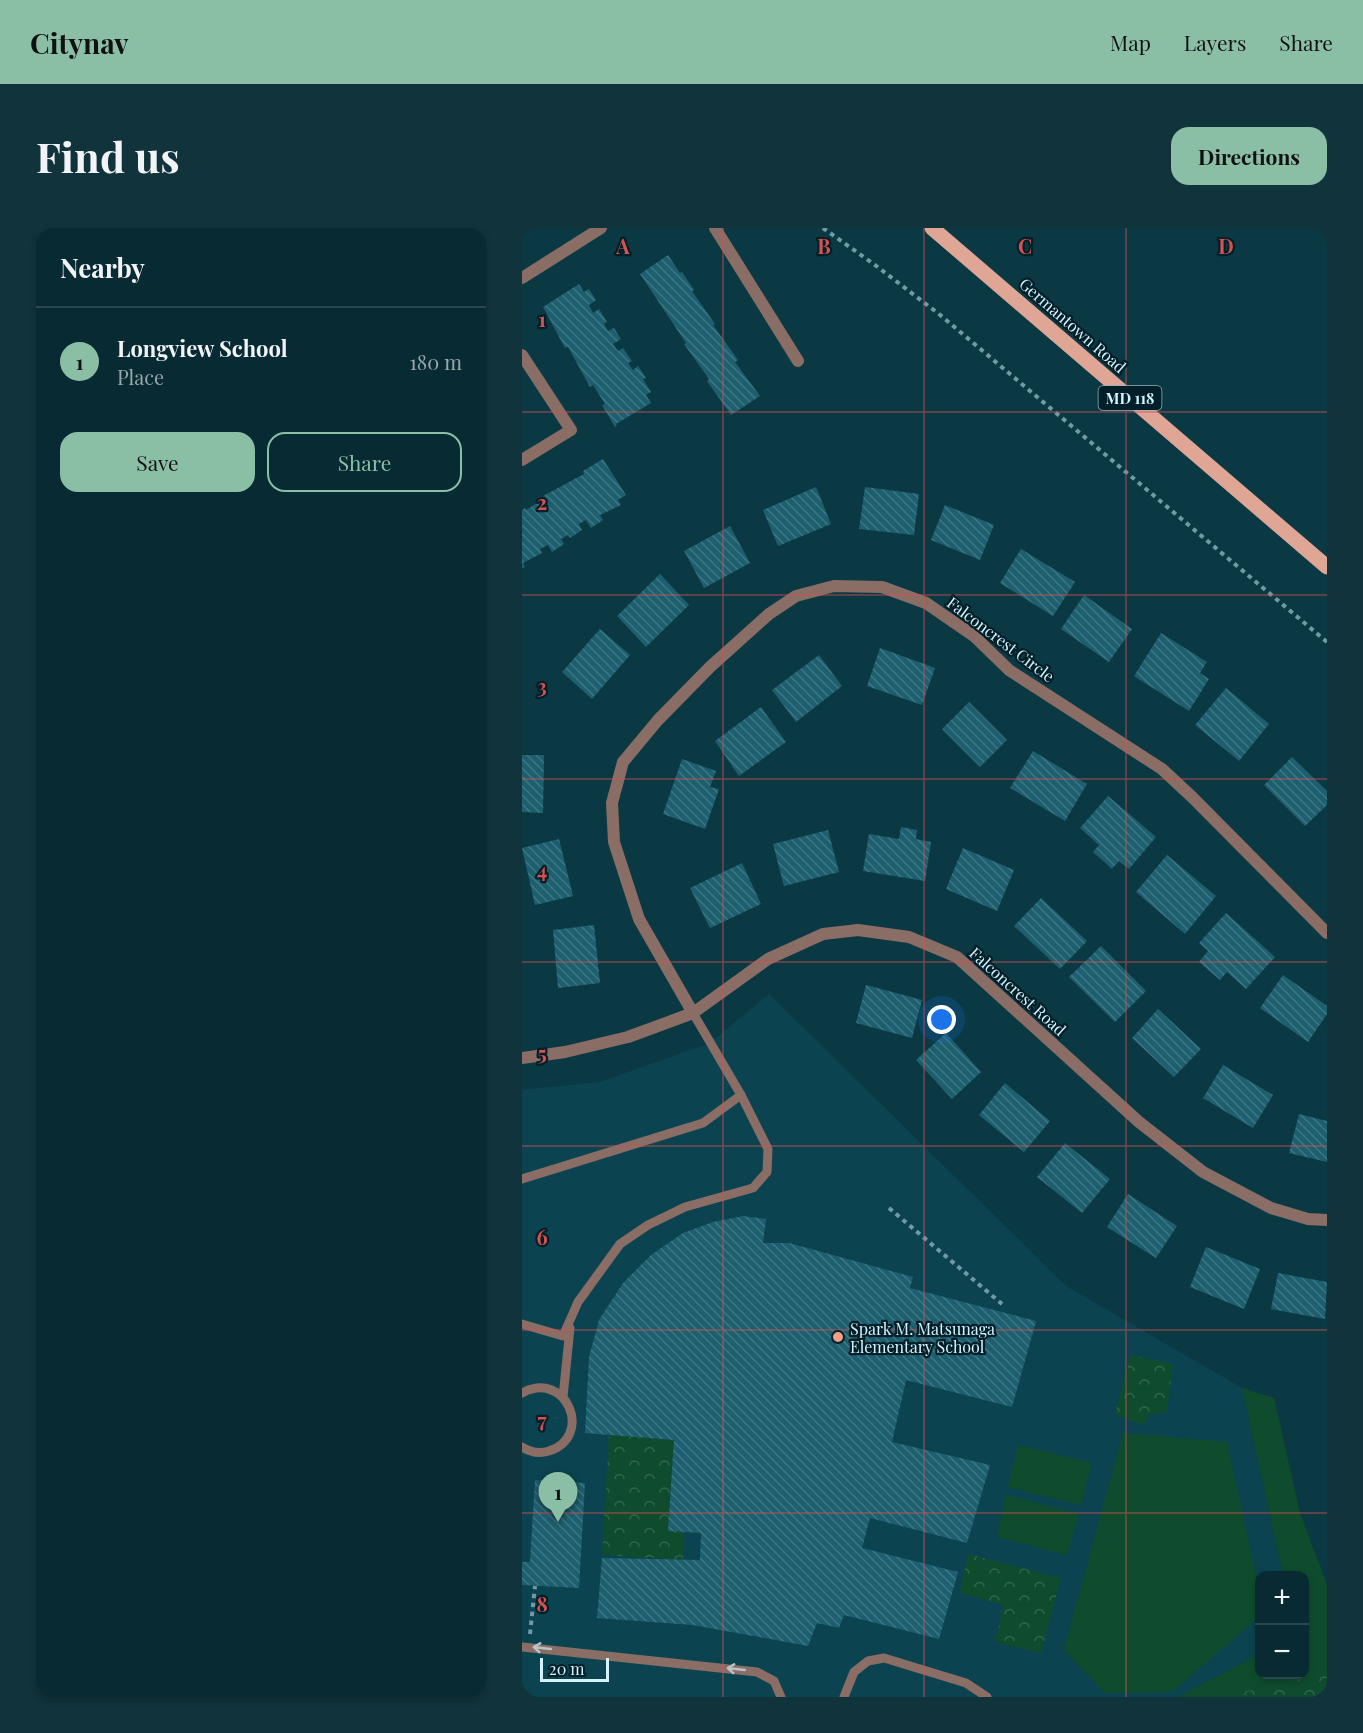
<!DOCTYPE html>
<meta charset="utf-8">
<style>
body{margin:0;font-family:"Playfair Display",serif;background:#11333b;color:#f1f3f6}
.controls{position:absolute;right:18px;bottom:18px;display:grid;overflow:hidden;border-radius:12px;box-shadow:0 3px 9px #0003}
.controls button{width:54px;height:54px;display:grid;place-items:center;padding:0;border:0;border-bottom:2px solid #29474e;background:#082b33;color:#f1f3f6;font:30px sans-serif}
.scale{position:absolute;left:18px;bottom:15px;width:69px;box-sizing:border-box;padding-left:6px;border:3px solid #d4f3fc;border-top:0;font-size:16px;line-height:21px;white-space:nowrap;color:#d4f3fc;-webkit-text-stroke:4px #001f28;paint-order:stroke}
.you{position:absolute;left:420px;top:792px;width:21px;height:21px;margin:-15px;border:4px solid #fff;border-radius:50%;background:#1a73e8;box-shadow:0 0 0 9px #1a73e833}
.badge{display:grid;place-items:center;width:39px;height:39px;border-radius:50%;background:#8abfa5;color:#111;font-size:20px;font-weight:700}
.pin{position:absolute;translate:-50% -50px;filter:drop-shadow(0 2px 3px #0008)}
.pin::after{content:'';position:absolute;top:32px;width:21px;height:18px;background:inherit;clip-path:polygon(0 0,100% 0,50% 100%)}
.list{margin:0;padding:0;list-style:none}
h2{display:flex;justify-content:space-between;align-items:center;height:78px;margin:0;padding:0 24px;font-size:26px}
h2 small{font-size:20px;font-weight:400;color:#98a7ac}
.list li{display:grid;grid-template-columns:39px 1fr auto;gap:18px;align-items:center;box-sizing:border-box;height:108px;padding:0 24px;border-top:2px solid #29474e}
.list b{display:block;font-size:22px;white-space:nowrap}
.list p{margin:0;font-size:20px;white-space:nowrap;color:#98a7ac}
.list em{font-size:20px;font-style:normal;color:#98a7ac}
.actions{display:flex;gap:12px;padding:18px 24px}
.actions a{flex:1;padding:14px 0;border:2px solid #8abfa5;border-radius:18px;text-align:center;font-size:21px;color:#8abfa5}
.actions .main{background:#8abfa5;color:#111}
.map{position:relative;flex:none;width:805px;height:1469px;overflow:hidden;border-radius:18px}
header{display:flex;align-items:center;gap:36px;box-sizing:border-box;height:84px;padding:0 30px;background:#8abfa5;color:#111}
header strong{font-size:28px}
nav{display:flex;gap:33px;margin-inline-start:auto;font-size:21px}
.intro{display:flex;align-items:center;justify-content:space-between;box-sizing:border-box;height:144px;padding:0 36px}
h1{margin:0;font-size:42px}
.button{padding:15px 27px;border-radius:18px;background:#8abfa5;color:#111;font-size:21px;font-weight:700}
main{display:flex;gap:36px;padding:0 36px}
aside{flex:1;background:#082b33;border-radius:18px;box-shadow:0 3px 9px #0003}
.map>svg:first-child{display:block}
.built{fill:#0b4450}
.green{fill:#0f4c2e}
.forest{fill:url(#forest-crowns)}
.building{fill:url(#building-back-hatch)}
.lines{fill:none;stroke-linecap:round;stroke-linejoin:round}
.path{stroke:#739aa4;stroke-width:4;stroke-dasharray:4.5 4.5;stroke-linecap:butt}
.service{stroke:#8a6d65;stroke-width:9}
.minor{stroke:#8a6d65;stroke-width:12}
.primary{stroke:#e0a695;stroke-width:15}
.oneway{stroke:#bac4c7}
.grid{fill:none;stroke:#d65152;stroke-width:1.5;stroke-opacity:0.55}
.poi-dot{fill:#f39f86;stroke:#001f28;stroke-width:2}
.labels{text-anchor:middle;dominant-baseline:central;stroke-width:4.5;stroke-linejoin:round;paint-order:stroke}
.shield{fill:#001f28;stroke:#94b3bc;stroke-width:1.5}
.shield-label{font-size:15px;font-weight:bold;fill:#d4f3fc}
.street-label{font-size:16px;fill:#d4f3fc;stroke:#001f28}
.poi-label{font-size:16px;fill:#d4f3fc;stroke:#001f28;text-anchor:start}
.grid-label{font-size:20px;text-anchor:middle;font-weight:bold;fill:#d65152;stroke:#001f28;stroke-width:4.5;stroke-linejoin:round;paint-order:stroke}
</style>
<header>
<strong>Citynav</strong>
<nav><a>Map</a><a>Layers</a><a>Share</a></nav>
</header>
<div class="intro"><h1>Find us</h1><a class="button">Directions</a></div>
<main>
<aside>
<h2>Nearby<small></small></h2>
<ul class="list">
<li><span class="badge">1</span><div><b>Longview School</b><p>Place</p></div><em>180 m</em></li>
</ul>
<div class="actions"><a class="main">Save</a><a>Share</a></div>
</aside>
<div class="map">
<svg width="805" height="1469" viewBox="0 0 805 1469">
<defs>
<pattern id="forest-crowns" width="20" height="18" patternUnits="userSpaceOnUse" patternTransform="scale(1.5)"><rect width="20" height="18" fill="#0f4c2e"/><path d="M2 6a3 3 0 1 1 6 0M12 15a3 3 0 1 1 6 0" fill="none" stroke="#31664d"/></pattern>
<pattern id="building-back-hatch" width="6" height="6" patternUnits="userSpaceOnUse" patternTransform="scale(1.5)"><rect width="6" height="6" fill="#1d5f6e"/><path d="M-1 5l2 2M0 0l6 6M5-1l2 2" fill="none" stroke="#3d7684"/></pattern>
</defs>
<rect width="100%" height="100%" fill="#0a3944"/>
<!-- built -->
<polygon class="built" points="247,766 544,1058 720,1160 761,1347 738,1348 737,1426 656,1469 0,1469 0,862 78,854 188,815"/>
<!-- green -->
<g class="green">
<polygon points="720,1160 752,1170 778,1285 805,1357 805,1469 656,1469 737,1426 738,1446 782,1446 782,1348 761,1347"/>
<polygon points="601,1205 705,1214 737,1361 737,1389 650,1464 583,1465 542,1422"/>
<polygon points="496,1217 570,1235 559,1277 486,1259"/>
<polygon points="484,1267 557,1286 545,1327 475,1309"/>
</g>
<!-- forest -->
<g class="forest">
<polygon points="609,1127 651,1136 645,1183 627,1187 621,1197 593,1186"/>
<polygon points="87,1207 152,1212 146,1302 162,1304 161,1332 80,1327"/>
<polygon points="446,1326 539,1350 519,1425 473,1414 482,1377 438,1365"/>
<polygon points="805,1444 805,1469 699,1469 805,1445"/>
</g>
<!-- building -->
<g class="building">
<polygon points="146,27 158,45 160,44 172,62 170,63 193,96 191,97 216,132 213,134 238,168 209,187 185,153 187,151 162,116 164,115 118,46"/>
<polygon points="57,56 62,64 67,61 74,72 67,77 71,85 77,81 85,94 82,96 86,103 92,100 99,111 91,116 96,123 101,120 110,133 106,135 111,142 116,138 124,150 121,151 129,164 124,167 129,175 94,196 95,198 93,199 80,177 83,176 71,157 68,159 46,119 43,120 21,79"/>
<polygon points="81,231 104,267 96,272 99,277 78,287 81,292 69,300 64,292 57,296 60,302 48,310 46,307 39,311 42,316 30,324 26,317 18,321 20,325 1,335 3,339 0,340 0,282 3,280 4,282 23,270 21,268 62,246 61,243"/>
<polygon points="294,259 309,296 256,318 241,282"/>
<polygon points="343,259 397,266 392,307 337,301"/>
<polygon points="423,277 472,297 458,332 409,312"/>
<polygon points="208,298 228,335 182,360 162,323"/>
<polygon points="499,321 553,354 531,388 478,355"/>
<polygon points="138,346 167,377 124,419 95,388"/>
<polygon points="562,367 610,401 587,434 539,401"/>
<polygon points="78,401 108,427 70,471 40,444"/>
<polygon points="639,405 685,434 678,445 687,451 667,483 612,448"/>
<polygon points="358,420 413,440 400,477 345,458"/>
<polygon points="297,427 320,458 274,494 250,462"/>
<polygon points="704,460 747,496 717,533 673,497"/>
<polygon points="447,474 485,512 458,539 420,501"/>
<polygon points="239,479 264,514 217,548 193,513"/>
<polygon points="511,523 565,556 543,593 488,560"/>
<polygon points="0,527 22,527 21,585 0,584"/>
<polygon points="770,529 805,563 805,577 783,598 742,557"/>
<polygon points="160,531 194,543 188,559 197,561 183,601 141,586"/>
<polygon points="586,568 634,609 607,641 597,633 590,641 571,624 577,617 558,600"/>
<polygon points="379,599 395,602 394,611 409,614 403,653 341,643 347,606 377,611"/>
<polygon points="306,602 317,644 262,658 251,616"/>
<polygon points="37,611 51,668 13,677 0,620"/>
<polygon points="441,620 492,642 475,683 424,661"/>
<polygon points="645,627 694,668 663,706 614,664"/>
<polygon points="220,635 239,676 188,700 168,660"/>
<polygon points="519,670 565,713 538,741 492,698"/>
<polygon points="704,685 753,729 724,761 705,744 698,752 677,734 686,723 677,715"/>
<polygon points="72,697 78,755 36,760 31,702"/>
<polygon points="579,718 624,763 593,794 547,749"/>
<polygon points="761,747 805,778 805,786 786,814 738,780"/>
<polygon points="344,757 400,772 390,810 334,795"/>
<polygon points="636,781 679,821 652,849 610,810"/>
<polygon points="424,805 459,844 430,871 394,832"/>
<polygon points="701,837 751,867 731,900 681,870"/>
<polygon points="483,855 528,893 502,924 457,887"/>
<polygon points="777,886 805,893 805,934 767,925"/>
<polygon points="543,915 588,951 560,985 515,949"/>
<polygon points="606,966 655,998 634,1030 585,999"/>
<polygon points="221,988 244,991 241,1015 267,1015 391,1049 388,1060 514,1093 490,1179 384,1152 370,1214 468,1237 445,1315 348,1290 340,1320 436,1344 417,1411 322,1387 317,1400 295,1395 286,1418 171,1397 75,1390 80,1330 178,1332 179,1305 146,1303 152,1212 63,1205 67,1129 77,1092 101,1055 129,1027 161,1005 191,994"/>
<polygon points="684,1019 738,1041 722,1081 668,1059"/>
<polygon points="756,1045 805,1054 803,1091 749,1081"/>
<polygon points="13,1252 63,1255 57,1360 0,1357 0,1334 8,1334"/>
</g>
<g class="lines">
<!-- path -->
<g class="path">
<polyline points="301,0 353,37 417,86 805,414"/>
<polyline points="367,980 480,1076"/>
<polyline points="8,1406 13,1358"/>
</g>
<!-- service -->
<g class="service">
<polyline points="0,951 181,895 219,867"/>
<polyline points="0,1096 41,1108 56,1074 98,1016 126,997 163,979 231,960 245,944 246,921 219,867 171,785"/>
<path d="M0 1165C45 1141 72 1209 27 1223 17 1226 8 1224 0 1219"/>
<polyline points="41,1169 48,1100"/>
<polyline points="0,1419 235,1444 252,1453 259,1469"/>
<polyline points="322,1469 332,1444 346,1433 362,1430 444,1455 465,1469"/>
</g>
<!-- minor -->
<g class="minor">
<polyline points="193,0 276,133"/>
<polyline points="0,50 79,0"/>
<polyline points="0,127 49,202 0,232"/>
<polyline points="171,785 117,691 92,614 90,575 101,534 136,492 188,439 247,386 274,368 312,358 360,359 404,375 452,408 487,442 640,541 670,569 805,705"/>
<polyline points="0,830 43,824 106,809 171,785 246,731 301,706 336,702 387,709 435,729 617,894 681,944 749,980 786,991 805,992"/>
</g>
<!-- primary -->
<polyline class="primary" points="410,0 805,339"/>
</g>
<!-- one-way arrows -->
<defs><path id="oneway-shaft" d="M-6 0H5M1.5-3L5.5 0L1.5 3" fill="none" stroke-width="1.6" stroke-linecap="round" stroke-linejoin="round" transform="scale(1.5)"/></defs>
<g class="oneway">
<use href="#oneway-shaft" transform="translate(20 1420) rotate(-174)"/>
<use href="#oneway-shaft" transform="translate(214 1441) rotate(-174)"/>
</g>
<!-- grid -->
<path class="grid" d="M201 0V1469M402 0V1469M604 0V1469M0 184H805M0 367H805M0 551H805M0 734H805M0 918H805M0 1102H805M0 1285H805"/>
<!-- markers -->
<circle class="poi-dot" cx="316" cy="1109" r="6"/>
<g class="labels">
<!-- shield labels -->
<rect class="shield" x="576.5" y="158" width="63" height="24" rx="4.5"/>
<g class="shield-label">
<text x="608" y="170">MD 118</text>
</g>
<!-- street labels -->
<g class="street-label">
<text transform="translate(551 97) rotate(41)">Germantown Road</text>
<text transform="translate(479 411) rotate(37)">Falconcrest Circle</text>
<text transform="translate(496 763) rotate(42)">Falconcrest Road</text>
</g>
<!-- poi labels -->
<g class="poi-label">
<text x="328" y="1100">Spark M. Matsunaga<tspan x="328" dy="18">Elementary School</tspan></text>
</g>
</g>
<g class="grid-label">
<text x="101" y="26">A</text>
<text x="302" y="26">B</text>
<text x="503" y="26">C</text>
<text x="704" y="26">D</text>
<text x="20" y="99">1</text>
<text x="20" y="282">2</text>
<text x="20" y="466">3</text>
<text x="20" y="650">4</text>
<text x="20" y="833">5</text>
<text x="20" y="1017">6</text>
<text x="20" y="1200">7</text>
<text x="20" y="1384">8</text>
</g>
</svg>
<div class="controls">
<button>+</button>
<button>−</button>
</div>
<div class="scale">20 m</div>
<div class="you"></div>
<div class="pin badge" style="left:36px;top:1294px">1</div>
</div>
</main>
